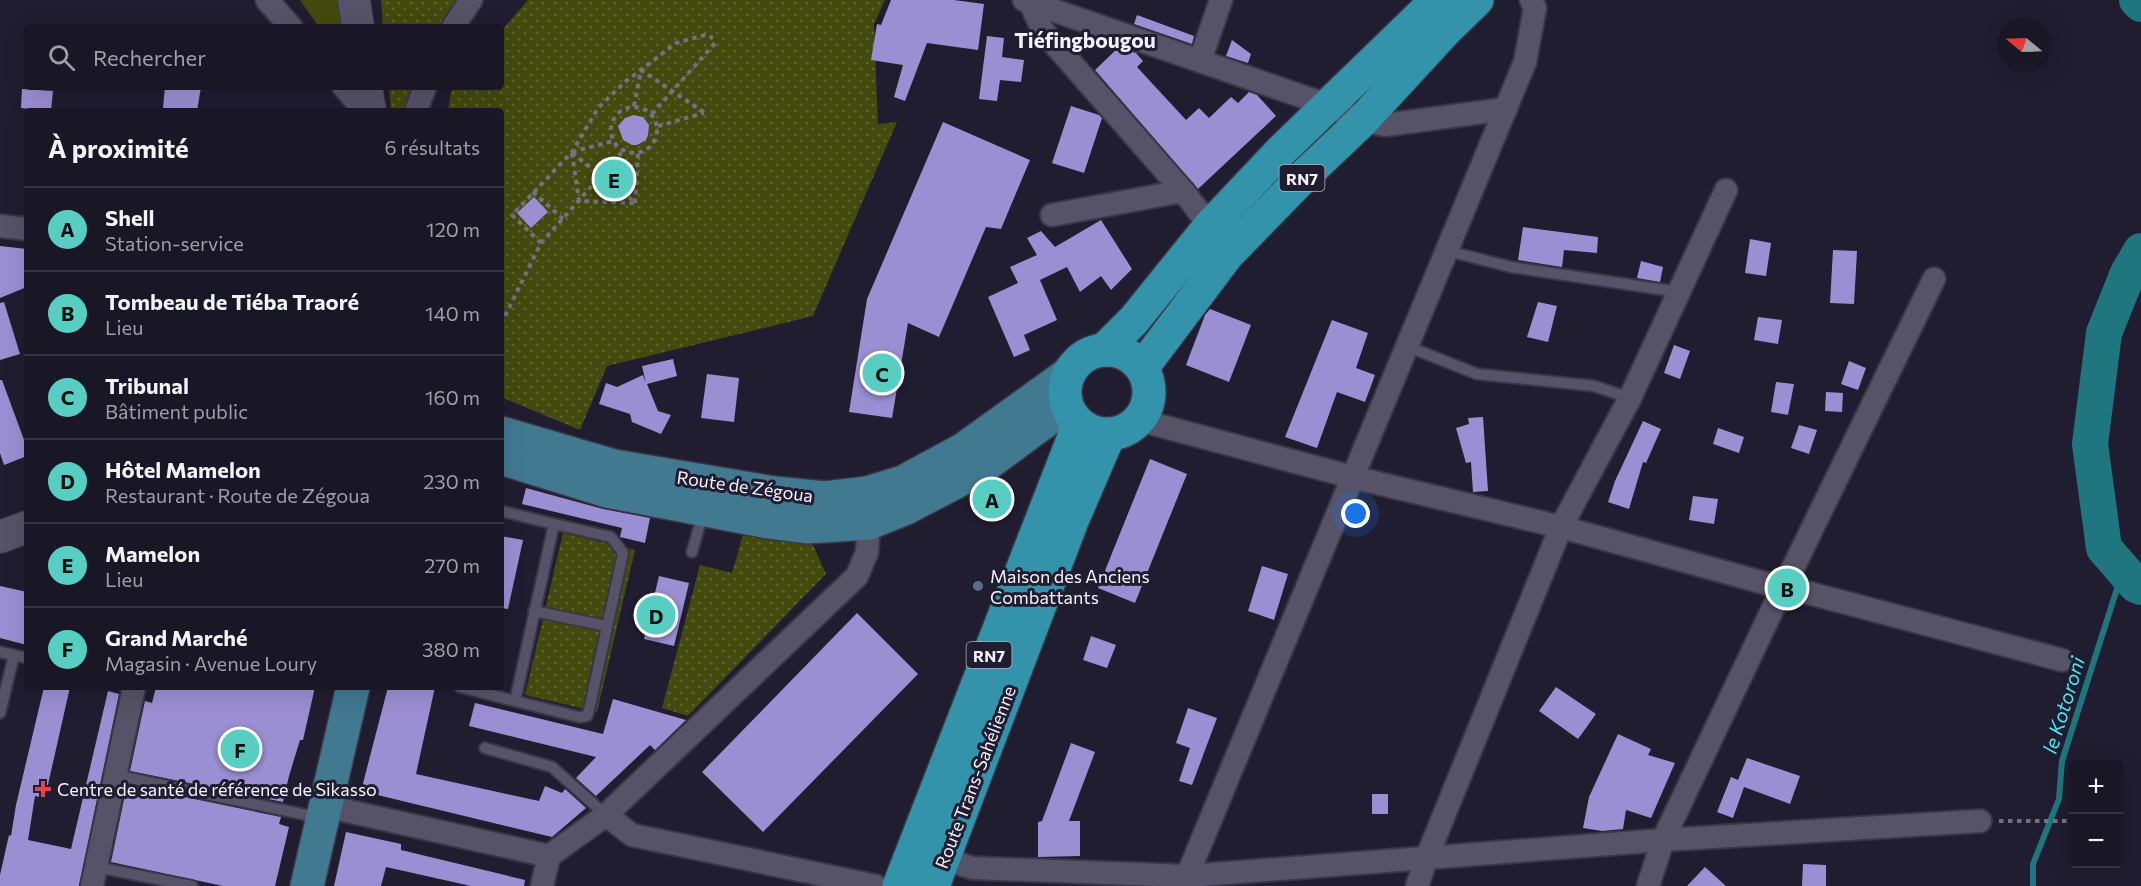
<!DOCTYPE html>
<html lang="fr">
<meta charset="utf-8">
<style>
body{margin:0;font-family:Commissioner,sans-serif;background:#221f2d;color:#f1f3f6}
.controls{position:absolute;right:18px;bottom:18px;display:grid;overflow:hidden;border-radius:6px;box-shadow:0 6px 24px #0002}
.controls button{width:54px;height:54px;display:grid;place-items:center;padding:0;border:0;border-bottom:2px solid #373542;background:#191625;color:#f1f3f6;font:30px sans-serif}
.compass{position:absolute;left:1997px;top:18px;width:54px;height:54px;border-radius:50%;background:#191625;box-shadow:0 6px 24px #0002;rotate:289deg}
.you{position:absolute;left:1356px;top:514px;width:21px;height:21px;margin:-15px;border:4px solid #fff;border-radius:50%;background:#1a73e8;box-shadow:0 0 0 9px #1a73e833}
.badge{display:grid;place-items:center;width:39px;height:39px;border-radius:50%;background:#57cec1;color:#111;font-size:20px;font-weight:700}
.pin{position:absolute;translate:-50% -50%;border:3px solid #fff;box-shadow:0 2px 6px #0006}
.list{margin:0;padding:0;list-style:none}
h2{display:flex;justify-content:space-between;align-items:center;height:78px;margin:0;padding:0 24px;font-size:26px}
h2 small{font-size:20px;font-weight:400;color:#9f9fa7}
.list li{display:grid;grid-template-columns:39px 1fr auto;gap:18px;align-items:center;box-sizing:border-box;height:84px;padding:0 24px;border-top:2px solid #373542}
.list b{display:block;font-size:22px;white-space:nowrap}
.list p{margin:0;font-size:20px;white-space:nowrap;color:#9f9fa7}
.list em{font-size:20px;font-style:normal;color:#9f9fa7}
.icon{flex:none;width:33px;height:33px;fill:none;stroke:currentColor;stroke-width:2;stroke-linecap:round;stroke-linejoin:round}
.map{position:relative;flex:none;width:2141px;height:886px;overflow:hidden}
.search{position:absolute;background:#191625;box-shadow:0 6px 24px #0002;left:24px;top:24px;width:480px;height:66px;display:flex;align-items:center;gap:15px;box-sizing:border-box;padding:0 21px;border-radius:6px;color:#9f9fa7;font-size:22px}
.panel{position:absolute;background:#191625;box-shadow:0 6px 24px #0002;left:24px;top:108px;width:480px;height:582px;border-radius:6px}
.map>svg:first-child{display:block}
.park{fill:url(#park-dots)}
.garden{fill:#44490e}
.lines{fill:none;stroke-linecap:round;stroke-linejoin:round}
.stream{stroke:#1f767e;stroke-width:6}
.river{stroke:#1f767e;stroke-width:36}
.building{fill:#9b8fd3}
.lane-casing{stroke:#393646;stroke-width:14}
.street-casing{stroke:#393646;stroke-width:26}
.secondary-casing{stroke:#393646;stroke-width:34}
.primary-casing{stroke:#393646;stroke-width:36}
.highway-casing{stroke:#393646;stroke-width:36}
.path{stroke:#747183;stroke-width:4;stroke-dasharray:4.5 4.5;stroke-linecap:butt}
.lane{stroke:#565369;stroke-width:10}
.street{stroke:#565369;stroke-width:22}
.secondary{stroke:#565369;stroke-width:32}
.primary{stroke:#417991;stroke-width:33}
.highway{stroke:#3393ab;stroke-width:33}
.service-dot{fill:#5c6f8a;stroke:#211d31;stroke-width:2}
.health-dot{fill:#e0444e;stroke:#211d31;stroke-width:2}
.labels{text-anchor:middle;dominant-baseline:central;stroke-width:6;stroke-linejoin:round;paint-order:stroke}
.shield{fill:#211d31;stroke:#b4b1c1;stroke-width:1.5}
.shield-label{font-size:16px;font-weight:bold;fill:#f3f1ff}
.street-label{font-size:18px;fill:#f3f1ff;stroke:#211d31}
.poi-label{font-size:18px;fill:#f3f1ff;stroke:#211d31;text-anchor:start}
.water-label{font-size:20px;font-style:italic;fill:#48e7f7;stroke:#211d31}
.quarter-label{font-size:21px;font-weight:bold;fill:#f3f1ff;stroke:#211d31}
</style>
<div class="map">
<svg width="2141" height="886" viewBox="0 0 2141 886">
<defs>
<pattern id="park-dots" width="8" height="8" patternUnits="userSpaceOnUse" patternTransform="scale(1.5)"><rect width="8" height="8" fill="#44490e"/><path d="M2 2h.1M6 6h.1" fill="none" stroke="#5f6432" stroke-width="1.8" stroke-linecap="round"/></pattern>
</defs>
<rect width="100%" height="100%" fill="#211d31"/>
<!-- park -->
<g class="park">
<polygon points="381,0 456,0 440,27 383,27"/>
<polygon points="528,0 885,0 874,24 878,124 897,122 813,316 607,366 580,430 501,397 501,111 448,111 451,92 455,87 501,87 501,31"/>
<polygon points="389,87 415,87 407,111 391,111"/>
<polygon points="746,524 810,538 826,574 688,716 662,708 700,565 732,573"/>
<polygon points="563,533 635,550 597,712 525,695"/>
</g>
<!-- garden -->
<polygon class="garden" points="300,0 339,0 343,27 319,27"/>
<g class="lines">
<!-- stream -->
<polyline class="stream" points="2033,886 2033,864 2059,799 2062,761 2123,570"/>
<!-- river -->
<g class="river">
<polyline points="2137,0 2141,4"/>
<polyline points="2141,251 2128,273 2104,333 2090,444 2104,548 2136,585 2141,587"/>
</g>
</g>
<!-- building -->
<g class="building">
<polygon points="891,0 954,0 984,4 978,50 927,43 905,101 894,97 903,65 871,60 877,24 881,25"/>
<polygon points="1137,15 1194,36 1192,44 1134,24"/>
<polygon points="987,36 1004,38 1002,57 1024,60 1021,82 1000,80 997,101 979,99"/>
<polygon points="1232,40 1251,54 1248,63 1226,56"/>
<polygon points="1119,47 1136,53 1143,61 1137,67 1186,120 1199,108 1209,118 1231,97 1238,103 1249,92 1257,95 1276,116 1198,189 1095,70"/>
<polygon points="165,87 201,87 197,111 163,108"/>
<polygon points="22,89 53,91 51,111 21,108"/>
<polygon points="1071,106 1099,115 1102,118 1084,173 1052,163"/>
<polygon points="634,115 643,117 649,125 648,135 646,140 637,145 632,145 623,140 618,126 625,118"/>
<polygon points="943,122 1030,160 1001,229 986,227 939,337 908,323 892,418 849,412 867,299"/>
<polygon points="534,197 548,212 531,228 517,213"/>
<polygon points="1101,220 1132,269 1111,290 1101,276 1080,292 1067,267 1040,280 1057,320 1024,335 1030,350 1014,357 988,297 1018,283 1010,267 1037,255 1027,238 1041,231 1055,247"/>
<polygon points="1523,227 1598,237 1597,253 1564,250 1562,267 1518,260"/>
<polygon points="1750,239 1771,243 1766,276 1745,273"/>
<polygon points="0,246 27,249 27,287 0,298"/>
<polygon points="1833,250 1857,251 1854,304 1830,303"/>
<polygon points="1641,261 1663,267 1660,282 1637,278"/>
<polygon points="4,302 20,354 0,360 0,303"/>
<polygon points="1538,302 1557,306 1548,342 1527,337"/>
<polygon points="1210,309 1251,325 1229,382 1186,365 1205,315"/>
<polygon points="1758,317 1782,320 1778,344 1754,340"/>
<polygon points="1332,320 1368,333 1356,368 1375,375 1365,402 1337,392 1317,448 1285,437"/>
<polygon points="1674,345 1690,351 1680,379 1664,373"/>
<polygon points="673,359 677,376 647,384 658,411 671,415 661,434 632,422 630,414 599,404 606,383 617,387 643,375 646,383 642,366"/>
<polygon points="1849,361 1866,368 1858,390 1841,384"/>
<polygon points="707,374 739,378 734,422 701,418"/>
<polygon points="0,380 2,380 27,448 27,456 4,465 0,453"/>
<polygon points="1776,382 1794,384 1788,415 1771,412"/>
<polygon points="1826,392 1843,393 1842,412 1825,411"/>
<polygon points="1483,417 1488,491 1473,492 1471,462 1466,463 1456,428 1469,424 1468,418"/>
<polygon points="1643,421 1661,429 1646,463 1643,462 1629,509 1608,502 1615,481"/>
<polygon points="1799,425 1817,430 1809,454 1791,448"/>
<polygon points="1718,428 1744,437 1739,453 1713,444"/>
<polygon points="1150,459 1187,474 1135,603 1098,588"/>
<polygon points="526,488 603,509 650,518 645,543 620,537 622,528 522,504"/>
<polygon points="1693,496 1718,499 1714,524 1689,520"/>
<polygon points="501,536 523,540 508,609 501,608"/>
<polygon points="1262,566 1288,574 1274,620 1248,611"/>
<polygon points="659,576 689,583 674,646 644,639"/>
<polygon points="0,586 27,592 27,645 0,638"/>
<polygon points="857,613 918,674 763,832 702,772"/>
<polygon points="1091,636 1116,645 1107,668 1083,660"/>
<polygon points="44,687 70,687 45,798 35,796 28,840 71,849 108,691 119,694 79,886 0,886 0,875 9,835 11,836 16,805"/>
<polygon points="156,687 315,687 303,740 300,740 289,776 283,802 130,771 145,701 152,703"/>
<polygon points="388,687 435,687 416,774 539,801 545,786 562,793 565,789 586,808 552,837 361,791"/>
<polygon points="1556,687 1596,714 1578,739 1539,711"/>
<polygon points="613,699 686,720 655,750 650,745 596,796 576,778 596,757 469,726 475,703 603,734"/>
<polygon points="1188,708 1217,718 1192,785 1179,781 1190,748 1176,743"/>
<polygon points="1618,734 1651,749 1648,755 1675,763 1651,818 1626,810 1623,829 1602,831 1583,828 1589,797"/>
<polygon points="1071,743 1095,752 1069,821 1080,821 1080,856 1038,857 1038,822 1042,821"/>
<polygon points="1747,758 1800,776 1790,804 1744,787 1733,818 1717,812 1731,777 1738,780"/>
<polygon points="127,785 281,817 279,824 289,827 275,886 223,886 111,862"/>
<rect x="1372" y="794" width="16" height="20"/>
<polygon points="346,832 401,844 401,850 525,880 524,886 471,886 386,867 381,886 334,886"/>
<polygon points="1803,864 1826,865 1826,886 1802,886"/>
<polygon points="1705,867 1726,886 1687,886"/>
</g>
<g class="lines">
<!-- lane casing -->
<g class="lane-casing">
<g id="lane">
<polyline points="1448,251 1511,267 1679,292"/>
<polyline points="1409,347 1477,374 1594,386 1630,398"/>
<polyline points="692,552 703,513"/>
<polyline points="534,611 606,626"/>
<polyline points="0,652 27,658"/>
<polyline points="460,687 515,701 554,524 501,511"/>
<polyline points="515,701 579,717 587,716 589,710 623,553 611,537 554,524"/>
<polyline points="0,713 14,655"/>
<polyline points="485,748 552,767 606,815"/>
<polyline points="115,775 321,818"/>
<polyline points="96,867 192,886"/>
</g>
</g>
<!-- street casing -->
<g class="street-casing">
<g id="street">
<polyline points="267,0 291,27"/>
<polyline points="1024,0 1327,105 1362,121 1385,125 1506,109"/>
<polyline points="1029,0 1043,31 1183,191 1210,226"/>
<polyline points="453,27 471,0"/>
<polyline points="1200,61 1221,0"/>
<polyline points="344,87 365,111"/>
<polyline points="416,111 425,87"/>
<polyline points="1052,215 1183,191"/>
<polyline points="0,226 27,229"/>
<polyline points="1139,420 1352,477 1561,527 1768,584"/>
<polyline points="1792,570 1934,279"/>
<polyline points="1805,592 2062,660"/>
<polyline points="325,806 549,856"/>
<polyline points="606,815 632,835 876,886"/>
<polyline points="943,859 973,868 1187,876 1663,840 1980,821"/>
<polyline points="92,886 134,687"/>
<polyline points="542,886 549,856 606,815 857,576 867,552 869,523"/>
<polyline points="1183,886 1525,62 1535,8 1531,0"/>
<polyline points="1417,886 1427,857 1561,527 1630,398 1726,190"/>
<polyline points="1648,886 1663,840 1775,604"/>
</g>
</g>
<!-- secondary casing -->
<g class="secondary-casing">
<g id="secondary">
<polyline points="354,0 358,27"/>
<polyline points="366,87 370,111"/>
<polyline points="0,537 27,527"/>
</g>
</g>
<!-- primary casing -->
<g class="primary-casing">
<g id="primary">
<polyline points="501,433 614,466 774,493 825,498 867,493 903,482 964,449 1068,374"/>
<polyline points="501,458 607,491 768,522 807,527 869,523 904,509 979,470 1066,406"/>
<polyline points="307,886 353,687"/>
</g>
</g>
<!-- highway casing -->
<g class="highway-casing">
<g id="highway">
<circle cx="1107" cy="392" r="42"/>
<polyline points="1104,350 1134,320 1210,226 1280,152 1437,0"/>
<polyline points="1142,368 1227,255 1304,176 1362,121 1445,31 1477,0"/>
<polyline points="899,886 1079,424"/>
<polyline points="933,886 1072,521 1109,435"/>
</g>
</g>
<!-- path -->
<g class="path">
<polyline points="634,106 641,70 705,113"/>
<circle cx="634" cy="130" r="23"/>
<polyline points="652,114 716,42"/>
<polyline points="658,126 704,113"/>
<polyline points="572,152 613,141"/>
<polyline points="572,153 579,201 635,203"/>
<polyline points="572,153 635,202"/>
<polyline points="533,192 563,219"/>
<polyline points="635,203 638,153"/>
<polyline points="541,243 512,215 572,152 598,108 625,82 676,43 705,35 713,38"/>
<polyline points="501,324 541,243 623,151"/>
<polyline points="1999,821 2067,821"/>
</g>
<!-- lane -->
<use href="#lane" class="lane"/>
<!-- street -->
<use href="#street" class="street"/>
<!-- secondary -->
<use href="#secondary" class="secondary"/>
<!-- primary -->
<use href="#primary" class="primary"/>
<!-- highway -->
<use href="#highway" class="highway"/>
</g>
<!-- markers -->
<circle class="service-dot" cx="978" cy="586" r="6"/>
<path class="health-dot" d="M40 780h6v6h6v6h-6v6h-6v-6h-6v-6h6z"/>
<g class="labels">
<!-- shield labels -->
<g class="shield">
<rect x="1279.5" y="165" width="45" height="26" rx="4.5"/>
<rect x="966.5" y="642" width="45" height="26" rx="4.5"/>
</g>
<g class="shield-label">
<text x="1302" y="178">RN7</text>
<text x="989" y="655">RN7</text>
</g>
<!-- street labels -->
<g class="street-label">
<text transform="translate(745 486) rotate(8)">Route de Zégoua</text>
<text transform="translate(975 777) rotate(-69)">Route Trans-Sahélienne</text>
</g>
<!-- poi labels -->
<g class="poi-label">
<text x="990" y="576">Maison des Anciens<tspan x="990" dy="21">Combattants</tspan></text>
<text x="57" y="789">Centre de santé de référence de Sikasso</text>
</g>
<!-- water labels -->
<g class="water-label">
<text transform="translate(2063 705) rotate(-73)">le Kotoroni</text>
</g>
<!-- quarter labels -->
<g class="quarter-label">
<text x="1085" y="39">Tiéfingbougou</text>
</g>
</g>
</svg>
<div class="controls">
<button>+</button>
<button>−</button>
</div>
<svg class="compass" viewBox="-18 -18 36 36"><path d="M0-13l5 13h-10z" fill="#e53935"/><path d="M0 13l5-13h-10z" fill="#9f9fa7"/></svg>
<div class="you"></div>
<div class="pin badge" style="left:992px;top:499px">A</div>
<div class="pin badge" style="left:1787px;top:588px">B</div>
<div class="pin badge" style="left:882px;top:373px">C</div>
<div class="pin badge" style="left:656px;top:615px">D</div>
<div class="pin badge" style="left:614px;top:179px">E</div>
<div class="pin badge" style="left:240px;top:749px">F</div>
<div class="search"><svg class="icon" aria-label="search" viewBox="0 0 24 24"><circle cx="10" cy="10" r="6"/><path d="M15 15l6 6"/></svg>Rechercher</div>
<section class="panel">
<h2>À proximité<small>6 résultats</small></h2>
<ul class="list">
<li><span class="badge">A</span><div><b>Shell</b><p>Station-service</p></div><em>120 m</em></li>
<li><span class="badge">B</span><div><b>Tombeau de Tiéba Traoré</b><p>Lieu</p></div><em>140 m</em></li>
<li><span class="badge">C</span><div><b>Tribunal</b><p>Bâtiment public</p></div><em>160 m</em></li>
<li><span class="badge">D</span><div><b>Hôtel Mamelon</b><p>Restaurant · Route de Zégoua</p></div><em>230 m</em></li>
<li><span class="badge">E</span><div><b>Mamelon</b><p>Lieu</p></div><em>270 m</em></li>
<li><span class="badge">F</span><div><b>Grand Marché</b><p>Magasin · Avenue Loury</p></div><em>380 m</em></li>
</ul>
</section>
</div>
